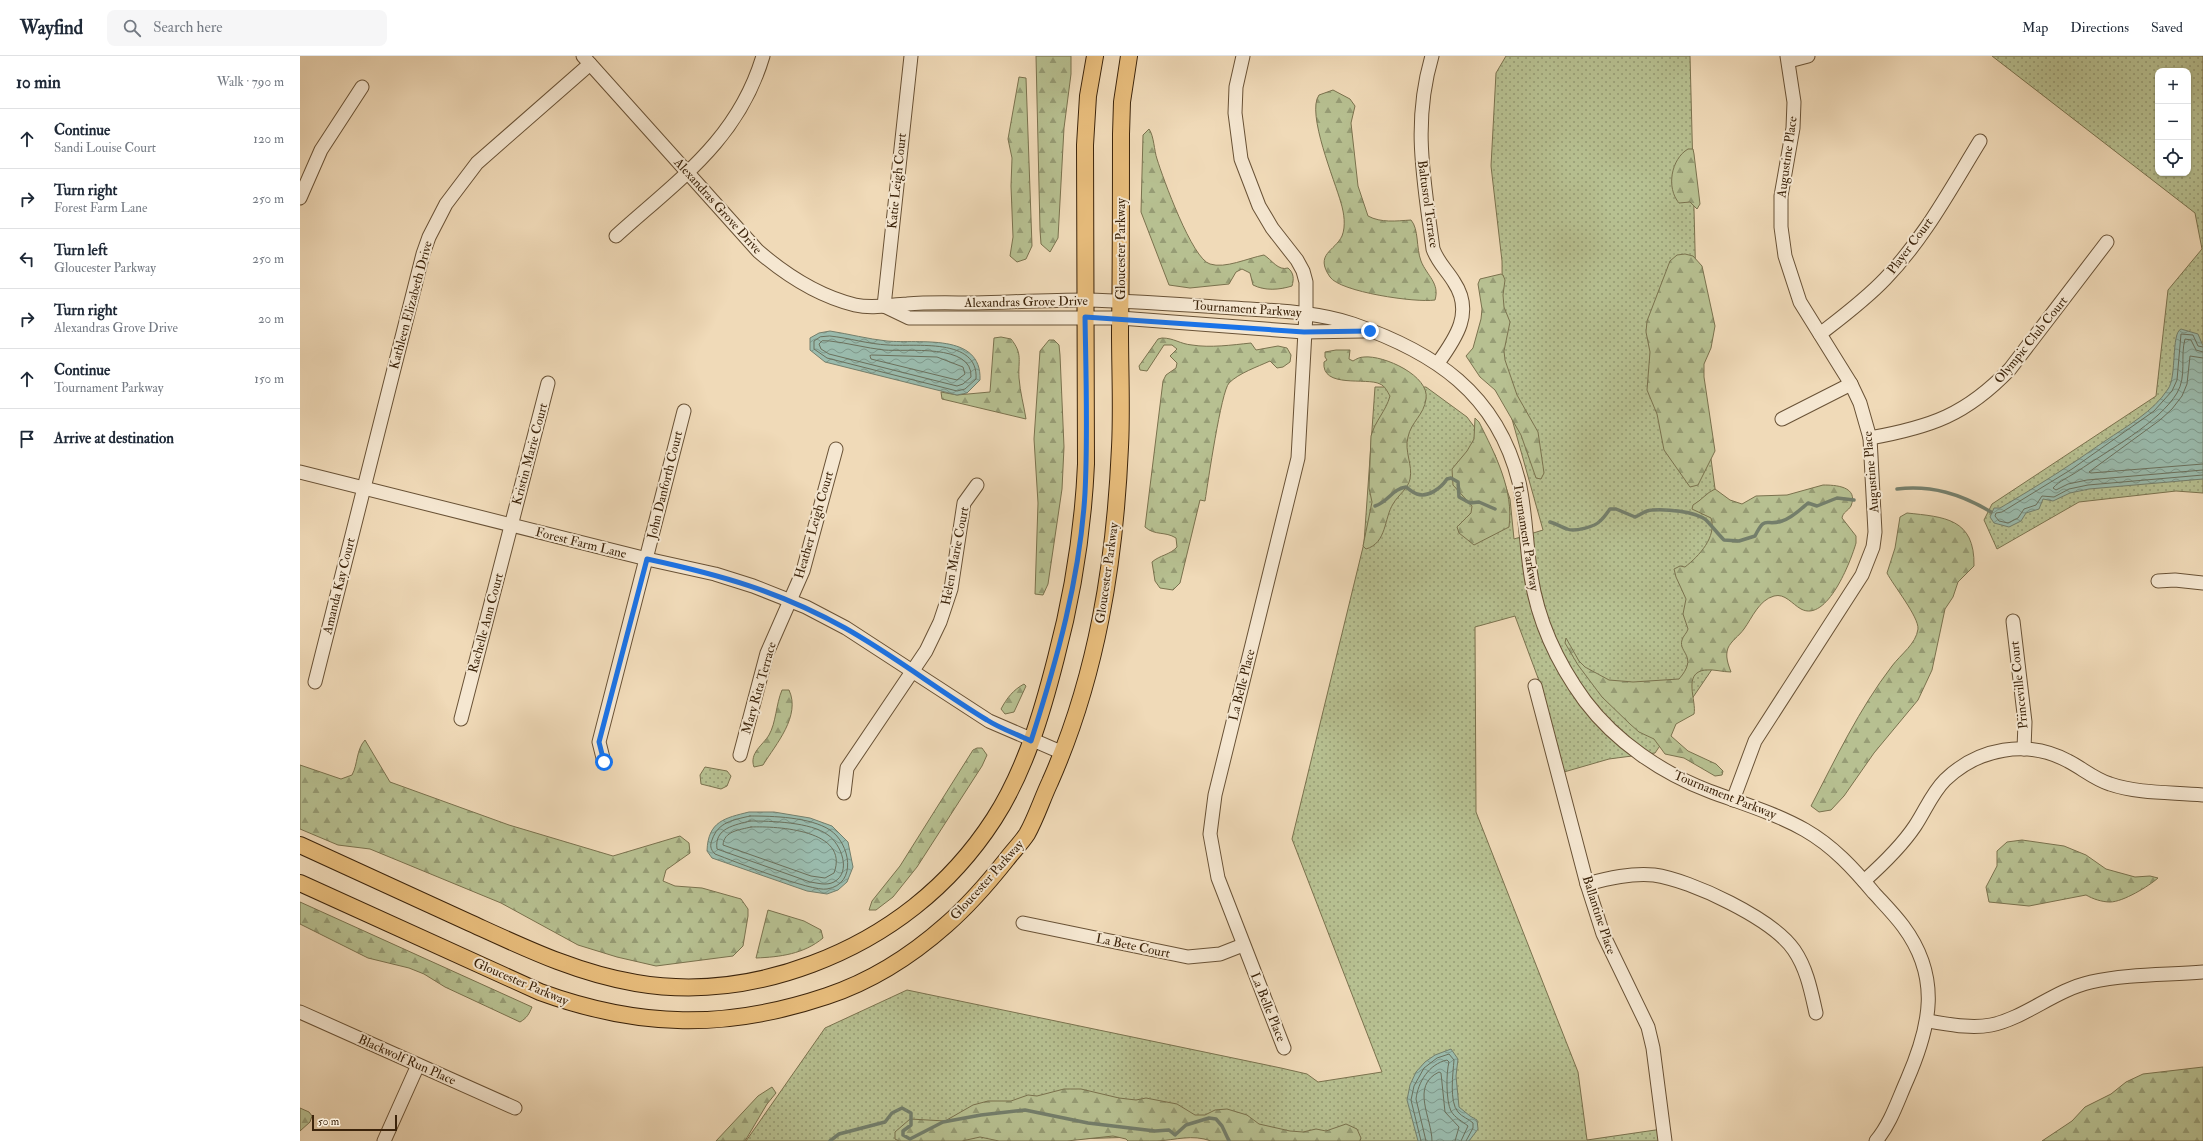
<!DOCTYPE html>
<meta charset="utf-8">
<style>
body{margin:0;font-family:"IM FELL Double Pica",serif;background:#f6f6f7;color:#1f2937}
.controls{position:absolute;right:12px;top:12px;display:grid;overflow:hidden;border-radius:8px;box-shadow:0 1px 3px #0004}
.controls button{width:36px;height:36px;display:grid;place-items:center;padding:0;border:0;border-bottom:1px solid #e0e1e3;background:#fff;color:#1f2937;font:20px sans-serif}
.scale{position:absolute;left:12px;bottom:10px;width:85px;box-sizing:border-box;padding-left:4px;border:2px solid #3c240b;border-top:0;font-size:11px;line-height:14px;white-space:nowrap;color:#3c240b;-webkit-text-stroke:3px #f5e7d1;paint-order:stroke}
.stop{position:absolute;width:12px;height:12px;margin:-9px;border:3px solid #1a73e8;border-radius:50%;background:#fff}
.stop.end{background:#1a73e8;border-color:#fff;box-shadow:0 1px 4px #0008}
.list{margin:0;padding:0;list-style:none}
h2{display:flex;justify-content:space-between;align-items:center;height:52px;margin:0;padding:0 16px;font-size:17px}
h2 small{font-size:13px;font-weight:400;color:#747a83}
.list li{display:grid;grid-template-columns:26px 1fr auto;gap:12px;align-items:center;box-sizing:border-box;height:60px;padding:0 16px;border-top:1px solid #e0e1e3}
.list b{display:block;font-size:15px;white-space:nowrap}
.list p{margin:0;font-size:13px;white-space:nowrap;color:#747a83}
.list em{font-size:13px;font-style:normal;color:#747a83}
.icon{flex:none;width:22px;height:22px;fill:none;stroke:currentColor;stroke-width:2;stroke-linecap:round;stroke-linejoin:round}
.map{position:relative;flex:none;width:1903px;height:1085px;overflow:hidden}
header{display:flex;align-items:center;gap:24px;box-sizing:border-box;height:56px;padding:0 20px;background:#fff;border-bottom:1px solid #e0e1e3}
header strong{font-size:19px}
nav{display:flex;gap:22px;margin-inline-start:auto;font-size:14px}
.search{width:280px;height:36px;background:#f6f6f7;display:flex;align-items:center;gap:10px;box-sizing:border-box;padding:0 14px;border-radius:8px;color:#747a83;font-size:15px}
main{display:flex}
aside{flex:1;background:#fff}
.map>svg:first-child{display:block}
.green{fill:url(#green-dots);stroke:#7a724e;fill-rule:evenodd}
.forest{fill:url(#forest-firs);stroke:#7a724e}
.water{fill:url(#water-waves);stroke:#747f6c}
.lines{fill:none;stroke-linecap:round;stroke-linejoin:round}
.shore{stroke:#6b705c;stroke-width:1}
.stream{stroke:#747f6c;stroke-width:3.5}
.minor-casing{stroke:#695236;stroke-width:15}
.major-casing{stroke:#3c240b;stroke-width:18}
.minor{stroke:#f5e7d1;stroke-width:13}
.major{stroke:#e8bd7c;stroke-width:16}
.route{stroke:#1a73e8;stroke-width:5}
.labels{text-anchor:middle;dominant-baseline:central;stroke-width:4;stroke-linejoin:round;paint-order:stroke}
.street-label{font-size:13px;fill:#3c240b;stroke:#f5e7d1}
</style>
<header>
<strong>Wayfind</strong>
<div class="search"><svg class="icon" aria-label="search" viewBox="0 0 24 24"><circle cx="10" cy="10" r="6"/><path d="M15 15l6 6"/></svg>Search here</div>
<nav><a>Map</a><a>Directions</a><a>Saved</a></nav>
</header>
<main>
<aside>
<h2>10 min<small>Walk · 790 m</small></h2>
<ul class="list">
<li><svg class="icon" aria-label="ahead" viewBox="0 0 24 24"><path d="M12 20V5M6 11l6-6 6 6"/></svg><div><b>Continue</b><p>Sandi Louise Court</p></div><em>120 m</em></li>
<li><svg class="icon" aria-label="right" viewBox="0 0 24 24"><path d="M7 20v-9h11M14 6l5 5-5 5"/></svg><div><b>Turn right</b><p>Forest Farm Lane</p></div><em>250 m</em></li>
<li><svg class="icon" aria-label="left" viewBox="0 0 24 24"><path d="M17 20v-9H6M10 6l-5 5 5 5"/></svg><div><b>Turn left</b><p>Gloucester Parkway</p></div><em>250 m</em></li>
<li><svg class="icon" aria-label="right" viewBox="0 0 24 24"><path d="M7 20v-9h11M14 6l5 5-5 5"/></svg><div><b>Turn right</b><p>Alexandras Grove Drive</p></div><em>20 m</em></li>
<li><svg class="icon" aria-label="ahead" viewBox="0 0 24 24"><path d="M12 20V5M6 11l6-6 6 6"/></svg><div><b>Continue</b><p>Tournament Parkway</p></div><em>150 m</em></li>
<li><svg class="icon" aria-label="arrive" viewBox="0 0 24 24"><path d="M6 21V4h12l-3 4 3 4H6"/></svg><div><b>Arrive at destination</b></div></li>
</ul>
</aside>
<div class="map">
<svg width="1903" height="1085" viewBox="0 0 1903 1085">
<defs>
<pattern id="green-dots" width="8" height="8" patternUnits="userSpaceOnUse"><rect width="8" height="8" fill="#b7c091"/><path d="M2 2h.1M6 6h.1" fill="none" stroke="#969c75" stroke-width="1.8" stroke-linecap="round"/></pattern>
<pattern id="forest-firs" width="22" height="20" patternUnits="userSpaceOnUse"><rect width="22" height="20" fill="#b7c091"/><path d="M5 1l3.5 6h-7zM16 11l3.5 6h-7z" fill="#969c75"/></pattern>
<pattern id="water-waves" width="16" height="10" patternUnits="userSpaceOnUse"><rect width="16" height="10" fill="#9abbad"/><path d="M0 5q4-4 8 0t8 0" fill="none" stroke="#7f988b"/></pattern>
</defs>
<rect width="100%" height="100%" fill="#f0dab8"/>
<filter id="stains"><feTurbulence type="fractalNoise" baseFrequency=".005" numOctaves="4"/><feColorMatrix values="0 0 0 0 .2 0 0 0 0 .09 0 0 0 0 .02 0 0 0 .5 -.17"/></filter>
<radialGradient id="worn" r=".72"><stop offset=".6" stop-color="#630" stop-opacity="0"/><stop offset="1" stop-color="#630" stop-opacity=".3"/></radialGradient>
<!-- green -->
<g class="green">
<polygon points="1206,0 1390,0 1398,307 1419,462 1417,606 1355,697 1309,703 1264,716 1241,630 1215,560 1175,571 1176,756 1278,1016 1287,1084 1369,1072 1371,1085 914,1085 902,1079 708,1085 446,1085 525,972 607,934 981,1012 1007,1018 1018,1026 1082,1016 992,783 1064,487 1075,331 1126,331 1167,361 1195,399 1210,443 1214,483 1243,474 1203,331 1202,205 1191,110 1196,17"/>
<path d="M1692 0H1903V437L1876 435 1779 446 1697 493 1684 464 1692 448 1856 340 1868 234 1902 193 1895 157ZM1858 15H1888V117H1858Z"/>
<polygon points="405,711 427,715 431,720 427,730 421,733 401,728 400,719"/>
</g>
<!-- forest -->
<g class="forest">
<polygon points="736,0 771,0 771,18 764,72 758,182 750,196 741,188 740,174"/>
<polygon points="719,21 726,22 732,190 726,203 717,206 710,200 713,181 711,130 712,102 708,83"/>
<path d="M1033 34 1050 43 1055 50 1051 67 1058 130 1068 160C1081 167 1096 165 1111 164 1119 173 1116 192 1121 205 1127 220 1140 227 1135 244 1116 247 1040 236 1030 221 1014 198 1035 195 1042 180 1046 170 1044 157 1041 147 1035 125 1006 57 1019 39Z"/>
<path d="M849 73C854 80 854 94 857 103 863 122 892 203 910 208 925 213 948 202 964 199 972 204 978 215 988 212 994 217 994 223 992 230 979 234 965 235 953 229L950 217 942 213 936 216 929 228 890 232 869 229 841 156 843 79Z"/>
<path d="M1388 93H1393L1394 98 1400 148 1397 153 1390 146 1379 147C1366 132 1371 103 1388 93Z"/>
<polygon points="1385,198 1393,200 1402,210 1415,270 1411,292 1404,308 1404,321 1415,395 1398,429 1390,431 1364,394 1357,358 1347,334 1350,296 1346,276 1347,265 1370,205 1377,199"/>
<polygon points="1201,218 1203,219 1205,224 1203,239 1204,251 1210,266 1204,295 1205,304 1217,339 1238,376 1244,417 1241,423 1236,422 1221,379 1195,334 1180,321 1166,300 1173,292 1181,263 1182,253 1178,228 1180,223"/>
<path d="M701 281 711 283C723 298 718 304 719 322 720 336 724 350 726 363L642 343 641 336 657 339 690 336 694 282Z"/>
<path d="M862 282C874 282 880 288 892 289 910 292 932 289 951 287L956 294 978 290 987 292 991 299 990 306 983 311 977 312 970 305C957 311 939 317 929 327 921 336 908 426 905 445L900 444 880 527 873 534 860 532 855 525 852 506C860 499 870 499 877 491L876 482C865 475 855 480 845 471L863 325 866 319 876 312 877 307 870 300 877 293 872 289H864L847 315 840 314 839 310 858 283Z"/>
<polygon points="749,284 754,284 759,289 760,299 764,391 762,433 748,528 743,539 735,538 738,447 734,383 740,295"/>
<path d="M1036 294H1050L1049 303 1053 305C1056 303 1060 301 1064 301 1084 299 1130 320 1126 343 1124 359 1111 366 1108 381 1104 395 1113 409 1110 423 1108 433 1098 439 1093 448 1084 462 1087 487 1066 493L1063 490 1072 446 1069 432 1071 380C1075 365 1086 355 1090 340 1087 335 1085 330 1080 328 1067 321 1021 333 1024 306L1027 304 1025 301V296Z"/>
<path d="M1175 362 1179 366C1195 398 1214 434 1209 471L1174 489 1159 477 1157 471 1171 457 1172 450 1153 429 1152 413 1167 395 1174 383Z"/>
<path d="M1523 429C1535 429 1559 430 1551 450 1548 455 1543 456 1542 462L1556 480V487C1551 505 1527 567 1501 553 1492 548 1485 537 1474 540 1459 544 1452 562 1444 573 1439 580 1431 585 1428 592 1425 600 1428 608 1431 616 1422 616 1414 613 1405 614 1382 617 1397 645 1394 658L1376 668 1371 680 1388 695 1416 708 1423 715 1422 719 1415 720 1384 702 1365 698 1354 683 1339 676 1330 668 1302 641 1278 609 1265 587 1266 582 1279 605 1285 611 1309 624 1333 626 1379 623C1399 600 1378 597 1382 584 1383 580 1387 577 1388 573L1383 558 1386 543 1376 521 1374 513 1380 510 1385 511C1399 500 1417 481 1411 462L1392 453 1393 449C1402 444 1406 437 1415 433L1430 444 1442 448 1456 440 1487 439Z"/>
<path d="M1607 457C1644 461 1675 462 1674 510L1658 526 1653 541 1645 553 1632 614 1618 644 1574 697 1544 740 1531 754 1519 756 1511 750C1536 702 1559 653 1592 610 1601 598 1616 588 1618 573 1619 561 1593 529 1587 517L1595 492 1600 461Z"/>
<path d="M724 628 726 630 714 656 705 658 701 653C707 642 713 634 724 628Z"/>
<path d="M482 634H489C501 660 476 688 463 709L454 711C449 697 463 689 469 679 476 667 476 648 482 634Z"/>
<path d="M65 684 90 726 209 769 313 800 380 780 389 787 390 797 366 814 363 825 375 830 402 832 441 843 448 853V860L443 890 433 900 356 910 317 901 278 889 201 847 70 793 38 789 0 773V709L41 723 52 719C58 708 56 694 65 684Z"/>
<polygon points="677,692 682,692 687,699 682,710 617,811 593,841 576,854 569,854 572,845 600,810 673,694"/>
<path d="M1722 784 1764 790 1786 799 1806 813 1835 821 1850 820 1858 822C1849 830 1823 846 1810 846 1802 846 1793 843 1786 839L1729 850 1689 846 1686 831 1697 810V795L1707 786Z"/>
<path d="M0 846 232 951C229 958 227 962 220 966L145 931 124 918 109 912 68 902 0 868Z"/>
<path d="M468 854 504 865 521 874 523 882C504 898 480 901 456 902Z"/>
<polygon points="1903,1011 1903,1085 1742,1085 1772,1065 1785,1051 1811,1038 1826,1026 1843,1018"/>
<polygon points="472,1031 476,1037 467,1048 445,1085 416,1085 458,1040"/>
<path d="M764 1033H781L819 1042 836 1044 846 1042 877 1048 895 1059H905L915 1054 927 1053 947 1059 959 1068 990 1075 1003 1076 1016 1073 1026 1075 1046 1068 1057 1073 1061 1082 1060 1085H911C892 1078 876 1084 857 1085 847 1085 837 1085 828 1085L826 1083 813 1080 767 1085H699L680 1081 662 1085H599L595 1083V1076L610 1063 645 1065 673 1049 688 1045H711L728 1039 737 1040Z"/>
<polygon points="0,1052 9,1056 12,1060 10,1066 0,1075"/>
</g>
<!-- water -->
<g class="water">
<path d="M1881 273 1898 278 1903 290V423L1789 433 1770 437 1753 445 1743 443 1739 453 1726 457 1721 465 1709 471 1694 467 1690 461 1694 452H1700C1736 431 1771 409 1805 385 1827 370 1853 356 1868 333 1877 321 1871 277 1881 273Z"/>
<path d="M530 275C549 278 568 283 587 285 619 288 682 276 680 324L667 337 657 339 525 306 510 294V282L519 277Z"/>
<path d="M449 756H474L510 762 532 770 548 786 553 811 547 826 538 834 527 838 507 835 412 802 407 795C408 765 425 762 449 756Z"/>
<polygon points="1151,993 1158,1003 1156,1020 1159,1051 1170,1060 1177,1064 1178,1073 1169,1085 1118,1085 1107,1044 1110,1029 1116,1016 1125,1006 1135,999"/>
</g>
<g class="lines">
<!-- shore -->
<g class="shore">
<path d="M530 280C549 282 568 288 588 289 614 291 679 281 676 323L665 333 657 335 527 302 514 293V285L520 281Z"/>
<path d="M530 285C548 287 566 292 584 294 606 296 673 287 671 321L663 328 657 330 529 298 521 293 519 288 522 285Z"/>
<polyline points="1903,291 1898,290 1893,279 1881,278 1877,324 1872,335 1854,355 1772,413 1702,456 1696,457 1695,460 1699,465 1708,467 1718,462 1724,453 1736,449 1742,440 1754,441 1769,433 1788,429 1903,419"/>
<path d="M1903 296 1896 294 1891 284 1885 283C1880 301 1887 320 1877 337 1859 367 1807 395 1778 415 1771 420 1759 425 1753 432L1756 434 1768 428 1787 424 1903 414"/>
<polygon points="572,299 637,301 663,311 665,318 657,324 571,303 570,300"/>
<polyline points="1903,302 1890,300 1887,328 1882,340 1872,353 1860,364 1789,416 1791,417 1903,408"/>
<path d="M450 760C473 760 510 761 530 774 550 787 558 828 527 833 512 836 433 805 415 798 410 793 410 789 412 784 418 766 433 764 450 760Z"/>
<path d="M450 765C471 765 511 766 528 779 541 788 552 816 534 826 526 830 518 827 510 826L417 793C414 772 435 769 450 765Z"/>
<path d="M451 771C478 770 550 774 534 817L525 822 511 820 423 789C424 775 439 774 451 771Z"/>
<path d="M1121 1085 1111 1044 1114 1030 1124 1012 1137 1002 1149 998 1154 1004C1153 1017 1149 1046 1158 1056 1162 1061 1169 1063 1173 1067V1072L1166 1085"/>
<path d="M1126 1085 1116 1043C1118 1026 1129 1008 1147 1004L1149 1006C1146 1017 1146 1045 1151 1055 1155 1062 1162 1065 1168 1070L1161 1085"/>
<path d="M1132 1085C1132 1062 1110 1030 1139 1016L1141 1017 1145 1056 1159 1071 1155 1085"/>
</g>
<!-- stream -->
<g class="stream">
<path d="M1597 433C1632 429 1661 438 1691 456"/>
<path d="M1075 450C1088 446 1092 433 1106 431 1109 433 1113 437 1117 438 1128 442 1141 432 1147 423L1151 422 1158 426 1159 441 1170 447 1179 446 1195 453"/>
<path d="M1250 466C1257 468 1261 471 1267 473 1274 476 1295 471 1300 465 1304 462 1307 457 1310 453H1316L1335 461C1341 459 1345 454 1352 454 1365 453 1395 455 1406 464 1412 470 1418 478 1424 484L1439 485 1455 480C1466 458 1465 471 1482 465 1492 462 1501 453 1508 447L1517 450 1537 442 1554 444"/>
<polyline points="530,1085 539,1078 585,1066 592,1057 602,1052 611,1057 611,1069 603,1075 603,1079 610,1083 643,1066 681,1059 725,1054 788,1067 855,1075 869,1074 875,1079 886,1069 909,1062 916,1063 922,1070 929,1085"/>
</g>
<!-- minor casing -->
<g class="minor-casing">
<g id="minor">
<path d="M283 0 458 195C487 220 518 240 555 249 573 253 589 249 607 248 629 246 653 247 675 247 713 246 750 244 787 244 836 245 885 249 934 252 974 255 1014 255 1053 268 1134 296 1197 337 1219 426 1226 457 1226 489 1231 520 1238 566 1258 608 1285 645 1316 686 1362 717 1409 735 1441 747 1475 757 1505 774 1533 790 1554 813 1574 837 1584 848 1594 858 1603 870 1641 921 1631 969 1607 1024 1598 1044 1591 1067 1576 1085"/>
<polyline points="943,0 936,31 935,57 941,103 959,150 972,172 997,204 1003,215 1006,226 1006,257 998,402 915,739 910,778 918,822 984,992"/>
<path d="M1132 0C1112 68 1124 124 1133 193 1138 207 1147 214 1154 226 1174 256 1156 282 1138 307"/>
<polyline points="1489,5 1508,0"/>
<polyline points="0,142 21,94 62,31"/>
<path d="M316 180C378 124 438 84 463 0"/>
<polyline points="584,250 609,262 820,262 1004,276 1063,275"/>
<polyline points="584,250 611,0"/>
<path d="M1520 278C1542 261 1565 244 1585 223 1624 183 1651 132 1680 85"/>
<polyline points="1482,363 1551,328"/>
<path d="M1570 382C1631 371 1666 359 1710 313L1807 186"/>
<polyline points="0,416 347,503 415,518 453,530 506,551 546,572 689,665 763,697"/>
<polyline points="1858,525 1875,524 1903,527"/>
<polyline points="1713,565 1725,666 1724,693"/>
<polyline points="15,626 123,198 129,181 146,148 177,107 290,8"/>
<polyline points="1235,630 1287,828 1303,878 1348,971 1353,992 1365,1085"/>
<polyline points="161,663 248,327"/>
<polyline points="440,699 467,597 503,515 536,393"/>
<polyline points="304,706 299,686 384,355"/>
<polyline points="544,737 547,712 626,595 640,566 651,533 664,447 677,429"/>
<polyline points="1433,744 1455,685 1562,519 1573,491 1575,476 1570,382 1560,347 1551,328 1500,246 1485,200 1481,171 1481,140 1493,72 1494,46 1487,0"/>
<path d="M1564 825C1583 808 1601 791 1615 770 1625 755 1632 737 1645 724 1678 692 1727 683 1768 705 1782 712 1794 723 1810 728 1839 738 1873 736 1903 739"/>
<path d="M1287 828C1309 822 1331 817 1354 819 1391 824 1473 863 1494 894 1507 913 1511 935 1516 957"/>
<polyline points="723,867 888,901 920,898 943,889"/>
<polyline points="0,956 215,1052"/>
<path d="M1628 965C1648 968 1670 973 1691 969 1725 962 1755 934 1791 926 1827 918 1866 919 1903 916"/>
<polyline points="84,1085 118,1009"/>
</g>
</g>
<!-- major casing -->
<g class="major-casing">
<g id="major">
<path d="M0 789C56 815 112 840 168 866 223 891 276 917 336 927 395 937 456 929 512 908 587 880 650 831 694 763 725 715 742 657 756 602 773 538 783 474 786 408L785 89 788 40 795 0"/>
<path d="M0 827 240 936C339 972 426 974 527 940 572 925 611 900 646 869 669 849 688 827 707 803 713 795 721 787 727 778 736 762 742 743 750 726 797 620 815 506 820 391 822 353 820 314 820 276 821 210 821 144 821 78L822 46 829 0"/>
</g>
</g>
<!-- minor -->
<use href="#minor" class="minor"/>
<!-- major -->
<use href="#major" class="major"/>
</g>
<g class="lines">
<!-- route -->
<path class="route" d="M304 706 299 686 347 503C421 519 478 535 545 572 595 600 639 635 687 664 701 673 717 678 731 685 757 604 780 522 785 437 788 379 786 320 785 261L1004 276 1070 275"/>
</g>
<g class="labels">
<!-- street labels -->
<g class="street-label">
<text transform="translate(1487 101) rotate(-82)">Augustine Place</text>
<text transform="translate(597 125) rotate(-84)">Katie Leigh Court</text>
<text transform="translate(1128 148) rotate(82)">Baltusrol Terrace</text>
<text transform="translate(418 150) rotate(48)">Alexandras Grove Drive</text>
<text transform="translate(1610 190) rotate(-53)">Player Court</text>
<text transform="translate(821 193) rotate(-90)">Gloucester Parkway</text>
<text transform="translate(726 246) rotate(-1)">Alexandras Grove Drive</text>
<text transform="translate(111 249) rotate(-75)">Kathleen Elizabeth Drive</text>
<text transform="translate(947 253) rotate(4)">Tournament Parkway</text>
<text transform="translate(1731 284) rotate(-51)">Olympic Club Court</text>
<text transform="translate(230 398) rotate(-75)">Kristin Marie Court</text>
<text transform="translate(1571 416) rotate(-95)">Augustine Place</text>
<text transform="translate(365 429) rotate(-76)">John Danforth Court</text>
<text transform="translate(514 469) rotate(-74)">Heather Leigh Court</text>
<text transform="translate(1226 481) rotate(81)">Tournament Parkway</text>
<text transform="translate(281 487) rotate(14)">Forest Farm Lane</text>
<text transform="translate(655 500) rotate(-79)">Helen Marie Court</text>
<text transform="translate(807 517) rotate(-82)">Gloucester Parkway</text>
<text transform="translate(39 530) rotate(-76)">Amanda Kay Court</text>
<text transform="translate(186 567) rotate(-75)">Rachelle Ann Court</text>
<text transform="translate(942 629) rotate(-76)">La Belle Place</text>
<text transform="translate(1719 629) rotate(-96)">Princeville Court</text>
<text transform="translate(459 632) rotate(-74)">Mary Rita Terrace</text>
<text transform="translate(1425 739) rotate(22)">Tournament Parkway</text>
<text transform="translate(687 824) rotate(-48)">Gloucester Parkway</text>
<text transform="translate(1299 859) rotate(72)">Ballantine Place</text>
<text transform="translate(833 890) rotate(12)">La Bete Court</text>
<text transform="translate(221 926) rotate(23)">Gloucester Parkway</text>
<text transform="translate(968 951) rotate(68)">La Belle Place</text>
<text transform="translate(107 1004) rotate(24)">Blackwolf Run Place</text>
</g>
</g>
<rect width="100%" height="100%" filter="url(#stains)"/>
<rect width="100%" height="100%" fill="url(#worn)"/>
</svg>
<div class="controls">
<button>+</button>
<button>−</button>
<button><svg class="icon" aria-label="locate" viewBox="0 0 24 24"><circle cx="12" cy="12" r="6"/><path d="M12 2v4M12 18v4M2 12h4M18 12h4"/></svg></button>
</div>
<div class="scale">50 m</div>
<div class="stop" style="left:304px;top:706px"></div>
<div class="stop end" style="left:1070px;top:275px"></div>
</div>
</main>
